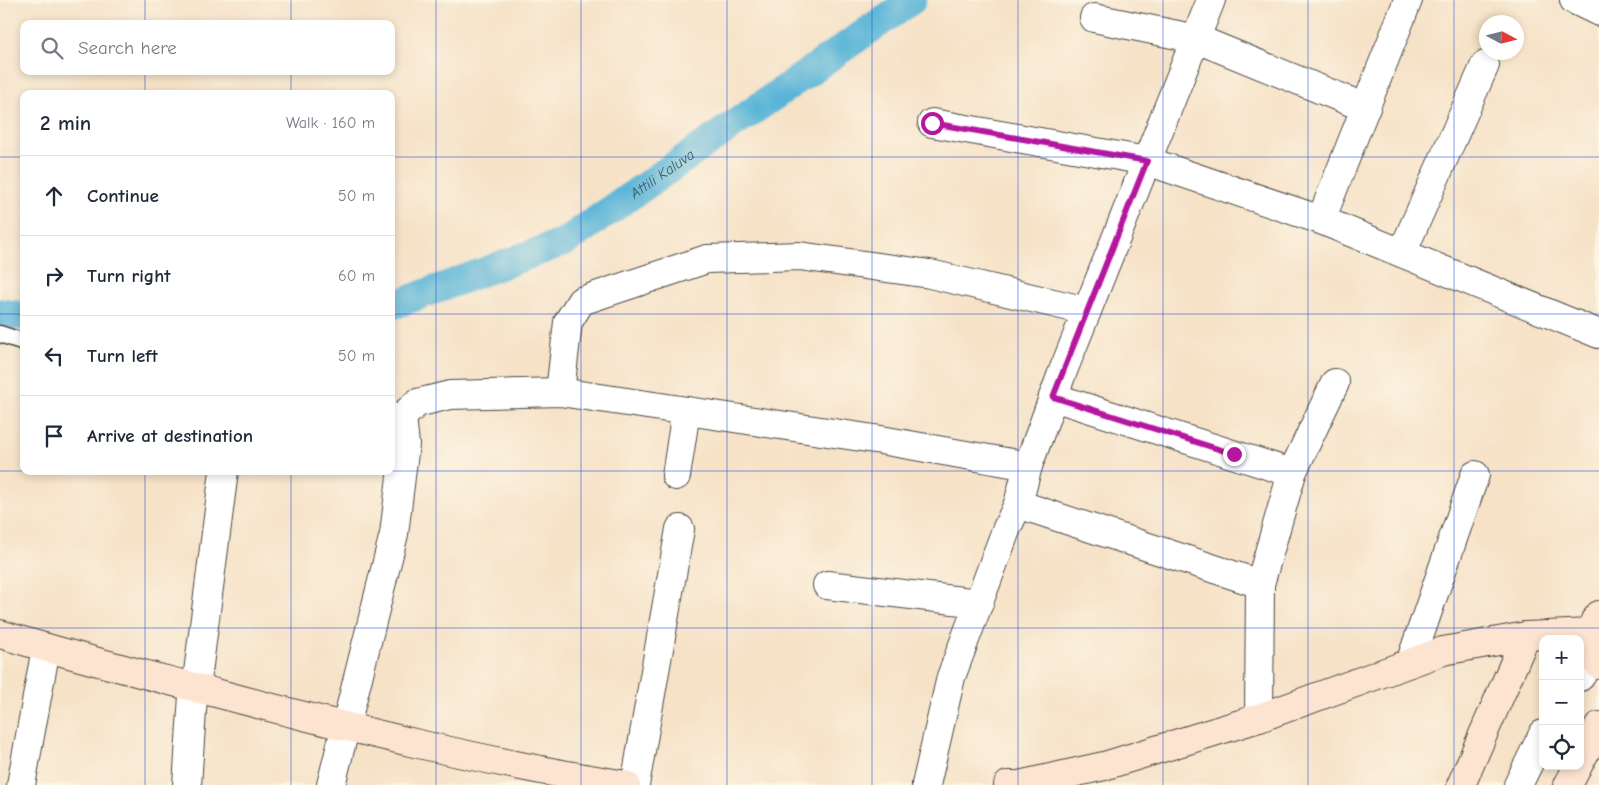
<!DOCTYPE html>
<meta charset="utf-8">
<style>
body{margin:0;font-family:"Comic Neue",sans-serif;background:#f6f6f7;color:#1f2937}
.controls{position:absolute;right:15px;bottom:15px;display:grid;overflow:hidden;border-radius:10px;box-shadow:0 2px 8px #0003}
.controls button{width:45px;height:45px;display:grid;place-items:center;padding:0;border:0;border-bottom:1px solid #e0e1e3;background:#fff;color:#1f2937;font:25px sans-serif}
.compass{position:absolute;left:1479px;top:15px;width:45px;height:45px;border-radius:50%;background:#fff;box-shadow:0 2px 8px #0003;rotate:97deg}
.stop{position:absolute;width:15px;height:15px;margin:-11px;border:4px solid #b5179e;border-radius:50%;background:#fff}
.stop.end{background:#b5179e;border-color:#fff;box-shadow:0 1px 5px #0008}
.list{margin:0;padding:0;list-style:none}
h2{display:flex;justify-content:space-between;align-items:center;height:65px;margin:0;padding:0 20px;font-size:21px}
h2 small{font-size:16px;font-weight:400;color:#747a83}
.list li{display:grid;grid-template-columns:32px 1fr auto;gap:15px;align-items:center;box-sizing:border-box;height:80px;padding:0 20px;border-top:1px solid #e0e1e3}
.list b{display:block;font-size:19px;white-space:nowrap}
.list em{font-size:16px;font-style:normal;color:#747a83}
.icon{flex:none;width:28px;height:28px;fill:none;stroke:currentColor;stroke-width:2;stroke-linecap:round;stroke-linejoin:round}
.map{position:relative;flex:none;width:1599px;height:785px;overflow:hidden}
.search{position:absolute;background:#fff;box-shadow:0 2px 8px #0003;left:20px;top:20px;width:375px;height:55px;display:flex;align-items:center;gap:12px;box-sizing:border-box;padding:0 18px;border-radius:10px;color:#747a83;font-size:19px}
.panel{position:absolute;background:#fff;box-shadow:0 2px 8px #0003;left:20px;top:90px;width:375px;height:385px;border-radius:10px}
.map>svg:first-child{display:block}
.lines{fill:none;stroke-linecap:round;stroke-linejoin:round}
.canal{stroke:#59b4d7;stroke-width:29}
.service-casing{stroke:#494642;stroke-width:19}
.minor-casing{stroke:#494642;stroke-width:30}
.tertiary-casing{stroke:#494642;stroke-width:30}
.secondary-casing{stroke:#494642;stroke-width:30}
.service{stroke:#fff;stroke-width:16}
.minor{stroke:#fff;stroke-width:28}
.tertiary{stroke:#fff;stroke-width:28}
.secondary{stroke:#fde4d1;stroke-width:28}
.route{stroke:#b5179e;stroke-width:6}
.grid{fill:none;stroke:#1d4ed8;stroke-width:1;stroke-opacity:0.55}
.labels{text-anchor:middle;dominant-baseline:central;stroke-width:4;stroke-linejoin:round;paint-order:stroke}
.water-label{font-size:15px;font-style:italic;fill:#3b5b67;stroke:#fcf5e5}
</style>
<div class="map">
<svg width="1599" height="785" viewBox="0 0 1599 785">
<rect width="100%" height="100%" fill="#fcf5e5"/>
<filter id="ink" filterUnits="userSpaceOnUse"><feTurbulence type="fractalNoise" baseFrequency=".02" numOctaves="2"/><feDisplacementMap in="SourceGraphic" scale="10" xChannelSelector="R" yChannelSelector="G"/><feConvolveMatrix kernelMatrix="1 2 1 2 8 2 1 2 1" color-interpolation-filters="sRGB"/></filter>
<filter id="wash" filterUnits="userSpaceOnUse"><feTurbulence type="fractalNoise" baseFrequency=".0096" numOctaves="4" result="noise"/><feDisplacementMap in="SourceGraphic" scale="20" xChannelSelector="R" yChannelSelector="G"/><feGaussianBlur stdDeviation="1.12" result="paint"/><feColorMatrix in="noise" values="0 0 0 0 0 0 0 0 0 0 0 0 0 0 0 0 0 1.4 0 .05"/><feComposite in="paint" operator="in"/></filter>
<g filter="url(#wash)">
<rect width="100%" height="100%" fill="#f6e2c7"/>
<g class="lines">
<!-- canal -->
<g class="canal">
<path id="s1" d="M391 306 566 241 912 0"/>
<polyline points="0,313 24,316"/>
</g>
</g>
</g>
<g filter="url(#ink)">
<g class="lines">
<!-- service casing -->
<g class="service-casing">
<polyline id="service" points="0,334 24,342"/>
</g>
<!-- minor casing -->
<g class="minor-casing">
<g id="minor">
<polyline points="1408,0 1321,220 1599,334"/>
<polyline points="1574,0 1599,12"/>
<polyline points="1094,18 1197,39 1366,108"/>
<polyline points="932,123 1147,161 1321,220"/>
<polyline points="1402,253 1485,65"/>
<polyline points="560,392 568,322 581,301 707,259 799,256 930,274 1087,311"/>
<polyline points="1053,397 1292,473"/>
<polyline points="391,417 402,417 417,403 450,395 560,392 881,440 1028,466"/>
<polyline points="676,476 686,411"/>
<polyline points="1018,504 1260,584"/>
<polyline points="827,585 979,603"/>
<polyline points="1410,663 1475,475"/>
<polyline points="1259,718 1260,584 1292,473 1335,383"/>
<polyline points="21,785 46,648"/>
<polyline points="187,785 193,696 196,688 224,471"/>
<polyline points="331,785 394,534 405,444 402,417"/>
<polyline points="635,785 680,529"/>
<polyline points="926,785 951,677 1006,530 1018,504 1028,466 1061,376 1211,0"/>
</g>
</g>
<!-- tertiary casing -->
<g class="tertiary-casing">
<g id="tertiary">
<polyline points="1580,677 1594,658"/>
<polyline points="1518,785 1543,734"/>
</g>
</g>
<!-- secondary casing -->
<g class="secondary-casing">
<g id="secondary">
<path d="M1599 615C1586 630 1587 650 1599 665"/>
<path d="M0 634C71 656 144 674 216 693 351 729 488 763 626 785"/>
<polyline points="1580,762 1599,726"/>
<polyline points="1008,785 1019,785 1104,766 1259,718 1443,651 1526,636 1590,633"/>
<polyline points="1461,785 1526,636"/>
<polyline points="1568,785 1578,766"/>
</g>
</g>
<!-- service -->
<use href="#service" class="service"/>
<!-- minor -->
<use href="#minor" class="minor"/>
<!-- tertiary -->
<use href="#tertiary" class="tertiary"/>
<!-- secondary -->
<use href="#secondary" class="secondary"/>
</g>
</g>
<g class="lines" filter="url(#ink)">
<!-- route -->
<polyline class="route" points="932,123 1147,161 1053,397 1234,454"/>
</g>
<!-- grid -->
<path class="grid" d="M145 0V24M291 0V24M436 0V785M581 0V785M727 0V785M872 0V785M1018 0V785M1163 0V785M1308 0V785M1454 0V785M145 71V94M291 71V94M0 157H24M391 157H1599M0 314H24M391 314H1599M0 471H24M145 471V785M291 471V785M391 471H1599M0 628H1599"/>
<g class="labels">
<!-- water labels -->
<g class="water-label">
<text stroke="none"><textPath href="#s1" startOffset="304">Attili Kaluva</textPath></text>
</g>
</g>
</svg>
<div class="controls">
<button>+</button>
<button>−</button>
<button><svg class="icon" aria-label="locate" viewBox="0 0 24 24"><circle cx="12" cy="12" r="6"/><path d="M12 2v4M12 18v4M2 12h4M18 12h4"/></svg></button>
</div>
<svg class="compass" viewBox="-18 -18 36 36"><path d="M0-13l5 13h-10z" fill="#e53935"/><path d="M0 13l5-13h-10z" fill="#747a83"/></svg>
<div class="stop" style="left:932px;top:123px"></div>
<div class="stop end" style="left:1234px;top:454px"></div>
<div class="search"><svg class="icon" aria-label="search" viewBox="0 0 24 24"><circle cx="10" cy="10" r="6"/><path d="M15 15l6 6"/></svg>Search here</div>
<section class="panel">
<h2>2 min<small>Walk · 160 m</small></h2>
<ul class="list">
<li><svg class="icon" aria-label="ahead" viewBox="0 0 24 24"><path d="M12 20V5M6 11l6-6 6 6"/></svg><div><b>Continue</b></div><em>50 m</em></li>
<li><svg class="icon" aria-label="right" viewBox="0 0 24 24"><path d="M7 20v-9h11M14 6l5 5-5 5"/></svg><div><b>Turn right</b></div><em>60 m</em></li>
<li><svg class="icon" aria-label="left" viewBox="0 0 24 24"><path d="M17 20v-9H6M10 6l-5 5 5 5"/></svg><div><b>Turn left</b></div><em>50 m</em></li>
<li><svg class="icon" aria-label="arrive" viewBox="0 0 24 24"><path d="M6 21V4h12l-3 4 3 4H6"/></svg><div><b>Arrive at destination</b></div></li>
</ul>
</section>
</div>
